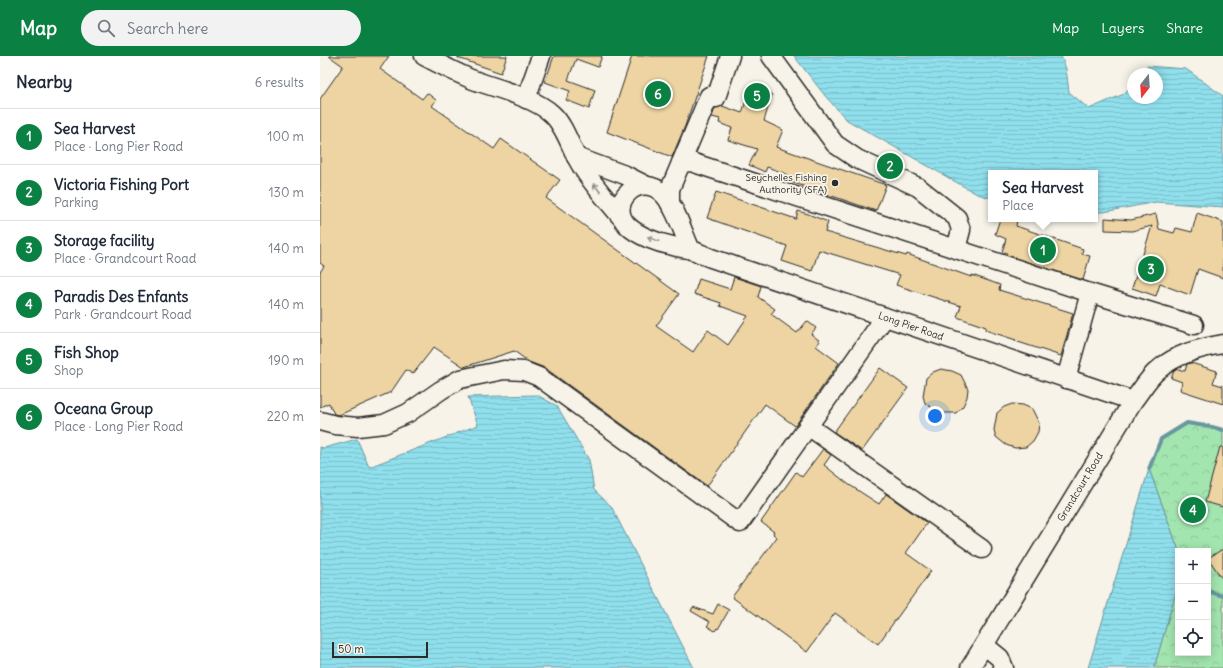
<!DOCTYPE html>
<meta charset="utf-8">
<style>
body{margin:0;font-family:Delius,sans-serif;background:#f2f2f3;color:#1f2937}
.controls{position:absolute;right:12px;bottom:12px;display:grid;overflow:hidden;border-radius:0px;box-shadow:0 2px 10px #0003}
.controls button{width:36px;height:36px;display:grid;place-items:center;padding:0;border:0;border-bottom:1px solid #e0e1e3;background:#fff;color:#1f2937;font:20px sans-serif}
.compass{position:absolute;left:807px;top:12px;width:36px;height:36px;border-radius:50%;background:#fff;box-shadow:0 2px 10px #0003;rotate:197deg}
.scale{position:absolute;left:12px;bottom:10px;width:96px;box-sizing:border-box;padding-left:4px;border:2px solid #2b2b2b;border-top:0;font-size:11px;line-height:14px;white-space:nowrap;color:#2b2b2b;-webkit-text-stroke:3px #f7f3e8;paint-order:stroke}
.you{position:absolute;left:615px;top:360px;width:14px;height:14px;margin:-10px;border:3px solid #fff;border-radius:50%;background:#1a73e8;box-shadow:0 0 0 6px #1a73e833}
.badge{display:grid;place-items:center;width:26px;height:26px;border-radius:50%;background:#0b8043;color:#fff;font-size:13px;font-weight:700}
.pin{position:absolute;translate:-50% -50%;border:2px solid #fff;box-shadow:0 1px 4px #0006}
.popup{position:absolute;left:668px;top:114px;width:110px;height:52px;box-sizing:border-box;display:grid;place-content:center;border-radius:0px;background:#fff;filter:drop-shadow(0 1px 3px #0005);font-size:13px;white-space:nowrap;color:#747a83}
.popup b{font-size:15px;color:#1f2937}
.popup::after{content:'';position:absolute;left:50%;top:100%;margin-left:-8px;border:8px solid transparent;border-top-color:#fff}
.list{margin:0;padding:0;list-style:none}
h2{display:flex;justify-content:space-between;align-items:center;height:52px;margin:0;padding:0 16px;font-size:17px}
h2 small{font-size:13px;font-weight:400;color:#747a83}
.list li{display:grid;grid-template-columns:26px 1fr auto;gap:12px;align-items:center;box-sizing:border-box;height:56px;padding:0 16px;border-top:1px solid #e0e1e3}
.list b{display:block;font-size:15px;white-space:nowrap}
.list p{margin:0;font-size:13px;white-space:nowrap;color:#747a83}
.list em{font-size:13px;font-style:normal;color:#747a83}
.icon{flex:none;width:22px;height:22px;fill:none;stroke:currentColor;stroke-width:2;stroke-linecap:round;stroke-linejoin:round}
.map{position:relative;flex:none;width:903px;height:612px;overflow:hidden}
header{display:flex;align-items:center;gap:24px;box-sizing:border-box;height:56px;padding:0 20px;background:#0b8043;color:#fff}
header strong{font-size:19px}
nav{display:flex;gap:22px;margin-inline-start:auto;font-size:14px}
.search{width:280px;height:36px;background:#f2f2f3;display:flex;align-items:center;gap:10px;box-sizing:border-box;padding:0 14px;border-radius:22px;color:#747a83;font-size:15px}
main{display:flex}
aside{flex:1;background:#fff}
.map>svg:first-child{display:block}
.forest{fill:url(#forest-crowns);stroke:#67886d}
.water{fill:url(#water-rules);stroke:#68979f}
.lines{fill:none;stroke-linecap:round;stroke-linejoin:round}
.stream{stroke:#68979f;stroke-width:4}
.building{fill:#edd4a2;stroke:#2b2b2b}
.minor-casing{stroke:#2b2b2b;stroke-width:21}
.minor{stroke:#f7f3e8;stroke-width:18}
.oneway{stroke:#918f8a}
.poi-dot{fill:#2b2b2b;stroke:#f7f3e8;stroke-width:1.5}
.labels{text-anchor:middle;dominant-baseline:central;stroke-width:3.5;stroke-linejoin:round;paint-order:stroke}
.poi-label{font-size:10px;fill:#2b2b2b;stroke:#f7f3e8;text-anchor:end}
.street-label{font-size:10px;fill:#2b2b2b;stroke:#f7f3e8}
</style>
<header>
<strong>Map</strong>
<div class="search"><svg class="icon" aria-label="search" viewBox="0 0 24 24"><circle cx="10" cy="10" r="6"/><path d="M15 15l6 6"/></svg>Search here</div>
<nav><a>Map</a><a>Layers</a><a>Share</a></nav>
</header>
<main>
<aside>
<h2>Nearby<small>6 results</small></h2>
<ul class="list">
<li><span class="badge">1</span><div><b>Sea Harvest</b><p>Place · Long Pier Road</p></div><em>100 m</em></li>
<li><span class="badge">2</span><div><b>Victoria Fishing Port</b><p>Parking</p></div><em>130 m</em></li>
<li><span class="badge">3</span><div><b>Storage facility</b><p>Place · Grandcourt Road</p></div><em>140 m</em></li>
<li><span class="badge">4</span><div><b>Paradis Des Enfants</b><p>Park · Grandcourt Road</p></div><em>140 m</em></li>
<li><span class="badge">5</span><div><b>Fish Shop</b><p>Shop</p></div><em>190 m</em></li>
<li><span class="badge">6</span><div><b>Oceana Group</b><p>Place · Long Pier Road</p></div><em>220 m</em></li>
</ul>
</aside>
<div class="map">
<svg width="903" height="612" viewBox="0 0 903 612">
<defs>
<pattern id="forest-crowns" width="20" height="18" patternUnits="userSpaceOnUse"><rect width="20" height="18" fill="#a3e5af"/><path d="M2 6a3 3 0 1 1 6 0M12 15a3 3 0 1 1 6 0" fill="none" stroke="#8cc597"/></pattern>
<pattern id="water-rules" width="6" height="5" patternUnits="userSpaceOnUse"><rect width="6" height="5" fill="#90dfed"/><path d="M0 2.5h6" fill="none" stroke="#7cc0cb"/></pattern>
</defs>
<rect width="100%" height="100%" fill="#f7f3e8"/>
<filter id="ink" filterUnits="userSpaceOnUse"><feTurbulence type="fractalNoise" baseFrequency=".025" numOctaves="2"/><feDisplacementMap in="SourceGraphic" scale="8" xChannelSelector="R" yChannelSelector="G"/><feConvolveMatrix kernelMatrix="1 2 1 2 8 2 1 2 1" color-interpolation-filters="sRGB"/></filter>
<g filter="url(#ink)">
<!-- forest -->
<polygon class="forest" points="867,367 892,371 903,375 903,612 834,612 858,529 858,597 888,597 888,495 859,495 829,413 841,383"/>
<!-- water -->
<g class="water">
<polygon points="474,0 741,0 746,13 749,36 769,53 804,38 813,27 813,42 837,42 837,18 821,18 827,10 866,13 903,40 903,151 836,146 784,156 775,156 775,117 671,117 671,142 657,138 527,64 506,41"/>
<polygon points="217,339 237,350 269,404 274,434 291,450 374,612 0,612 0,391 4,392 37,383 49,411 158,369 148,341"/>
<polygon points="829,413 859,495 858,529 834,612 768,612"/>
</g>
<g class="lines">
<!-- stream -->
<g class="stream">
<polyline points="829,413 841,383 867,367 892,371 903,374"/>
<polyline points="888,535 903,540"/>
</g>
</g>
<!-- building -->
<g class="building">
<polygon points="9,0 69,0 60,13 102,43 107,37 116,44 112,50 174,93 181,83 240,124 226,142 359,238 336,270 373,296 388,274 408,289 428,260 400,250 401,247 374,238 379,223 410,233 414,221 441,230 438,241 455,253 451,258 477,277 487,265 496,272 491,278 500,285 496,290 519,307 475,370 445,348 387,430 225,312 209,306 194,295 144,311 114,291 93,318 86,314 71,336 19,359 14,358 9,347 0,351 0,216 4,210 0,207 0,43 23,10"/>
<polygon points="138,0 187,0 181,17 138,2"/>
<polygon points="234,0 282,0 278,11 256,3 248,24 275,34 269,53 246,44 250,35 225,26"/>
<polygon points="312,0 389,0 365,70 352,101 287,76"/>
<polygon points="430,32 452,39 444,65 463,74 456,91 566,129 556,155 465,124 467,118 447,111 445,116 429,109 437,93 408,84 412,72 399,67 400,63 392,61 395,52 402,50 422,57"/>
<polygon points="396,136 476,163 478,155 488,158 508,166 505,176 586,200 587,198 651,221 652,219 680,229 679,234 753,257 741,300 695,285 696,284 665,274 666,271 637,261 641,250 576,229 580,219 499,194 492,215 462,205 467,190 387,162"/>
<polygon points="877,157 903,166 903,222 878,213 870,239 840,228 836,240 812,232 832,170 812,175 785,174 785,162 811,164 836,158 839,173 854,177 856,172 872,176"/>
<polygon points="680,163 697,163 696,170 763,193 762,198 770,200 763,224 686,199 687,197 682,196 686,183 675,178"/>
<polygon points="871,307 897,315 893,327 903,330 903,348 860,334 862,326 851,322 854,315 858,313 865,315 867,308"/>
<polygon points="560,312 588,332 542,395 514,376"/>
<polygon points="621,313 632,315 641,319 648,333 647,341 643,350 636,357 624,357 615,354 605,347 603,340 606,322 613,316"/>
<polygon points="692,348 703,349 712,353 719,367 718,376 713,385 706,391 695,392 686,389 676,381 674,374 677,357 684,351"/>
<polygon points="900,391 903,391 903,451 885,446"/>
<polygon points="503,393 511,399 504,409 528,428 559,448 566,438 607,467 586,497 611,515 558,588 515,557 487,596 412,541 457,481 453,478 454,476 441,466 476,416 482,421"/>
<polygon points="903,493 903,524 888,502"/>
<polygon points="398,548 409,554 398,573 397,572 395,575 387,570 390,566 371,555 373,551 393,558"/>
</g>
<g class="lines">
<!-- minor casing -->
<g class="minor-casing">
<g id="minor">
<path d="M104 0C119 8 135 16 151 23 174 32 214 41 232 58 246 71 251 94 262 111 273 129 288 145 301 161"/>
<polyline points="451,0 515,88 537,103 598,131 637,162 641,174 636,193"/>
<polyline points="206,43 221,0"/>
<polyline points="256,101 305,119 325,129"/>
<polyline points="361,107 389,40 396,42 410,0"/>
<polyline points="350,148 350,133 361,107 371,106 770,237 746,323"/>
<path d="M371 194C363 177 356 152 344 139 321 113 286 147 307 169 318 180 338 187 353 190 359 192 366 192 372 194 378 196 385 200 391 202L813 345"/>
<polyline points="770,237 874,269"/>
<polyline points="0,365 15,369 38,371 64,368 88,357 121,334 140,323 184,314 204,315 219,321 420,467 565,261"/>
<polyline points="488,370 662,493"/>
<polyline points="664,589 680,602 684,612"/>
<path d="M650 612 813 345C821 335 828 322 838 314 856 298 880 292 903 288"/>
</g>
</g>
<!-- minor -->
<use href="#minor" class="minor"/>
</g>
<!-- one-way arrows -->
<defs><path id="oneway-shaft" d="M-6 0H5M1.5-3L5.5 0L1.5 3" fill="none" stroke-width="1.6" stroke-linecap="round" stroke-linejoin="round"/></defs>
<g class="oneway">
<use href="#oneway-shaft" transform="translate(277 132) rotate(-129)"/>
<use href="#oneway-shaft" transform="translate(333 183) rotate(-159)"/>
</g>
</g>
<!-- markers -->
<circle class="poi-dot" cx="515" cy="127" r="4"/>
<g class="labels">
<!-- poi labels -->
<g class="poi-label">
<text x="507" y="121">Seychelles Fishing<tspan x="507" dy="12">Authority (SFA)</tspan></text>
</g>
<!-- street labels -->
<g class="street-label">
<text transform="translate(591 270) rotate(19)">Long Pier Road</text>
<text transform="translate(760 431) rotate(-59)">Grandcourt Road</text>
</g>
</g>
</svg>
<div class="controls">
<button>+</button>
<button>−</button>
<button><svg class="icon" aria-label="locate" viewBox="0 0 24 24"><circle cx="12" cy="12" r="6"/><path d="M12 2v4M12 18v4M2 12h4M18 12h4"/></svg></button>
</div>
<svg class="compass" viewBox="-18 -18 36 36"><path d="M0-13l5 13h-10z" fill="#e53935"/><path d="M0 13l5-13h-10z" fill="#747a83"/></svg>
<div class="scale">50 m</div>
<div class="you"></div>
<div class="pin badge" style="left:723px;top:194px">1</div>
<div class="popup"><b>Sea Harvest</b>Place</div>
<div class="pin badge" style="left:570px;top:110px">2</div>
<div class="pin badge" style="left:831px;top:213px">3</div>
<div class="pin badge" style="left:873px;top:454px">4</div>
<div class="pin badge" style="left:437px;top:40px">5</div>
<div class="pin badge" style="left:338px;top:38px">6</div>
</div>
</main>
